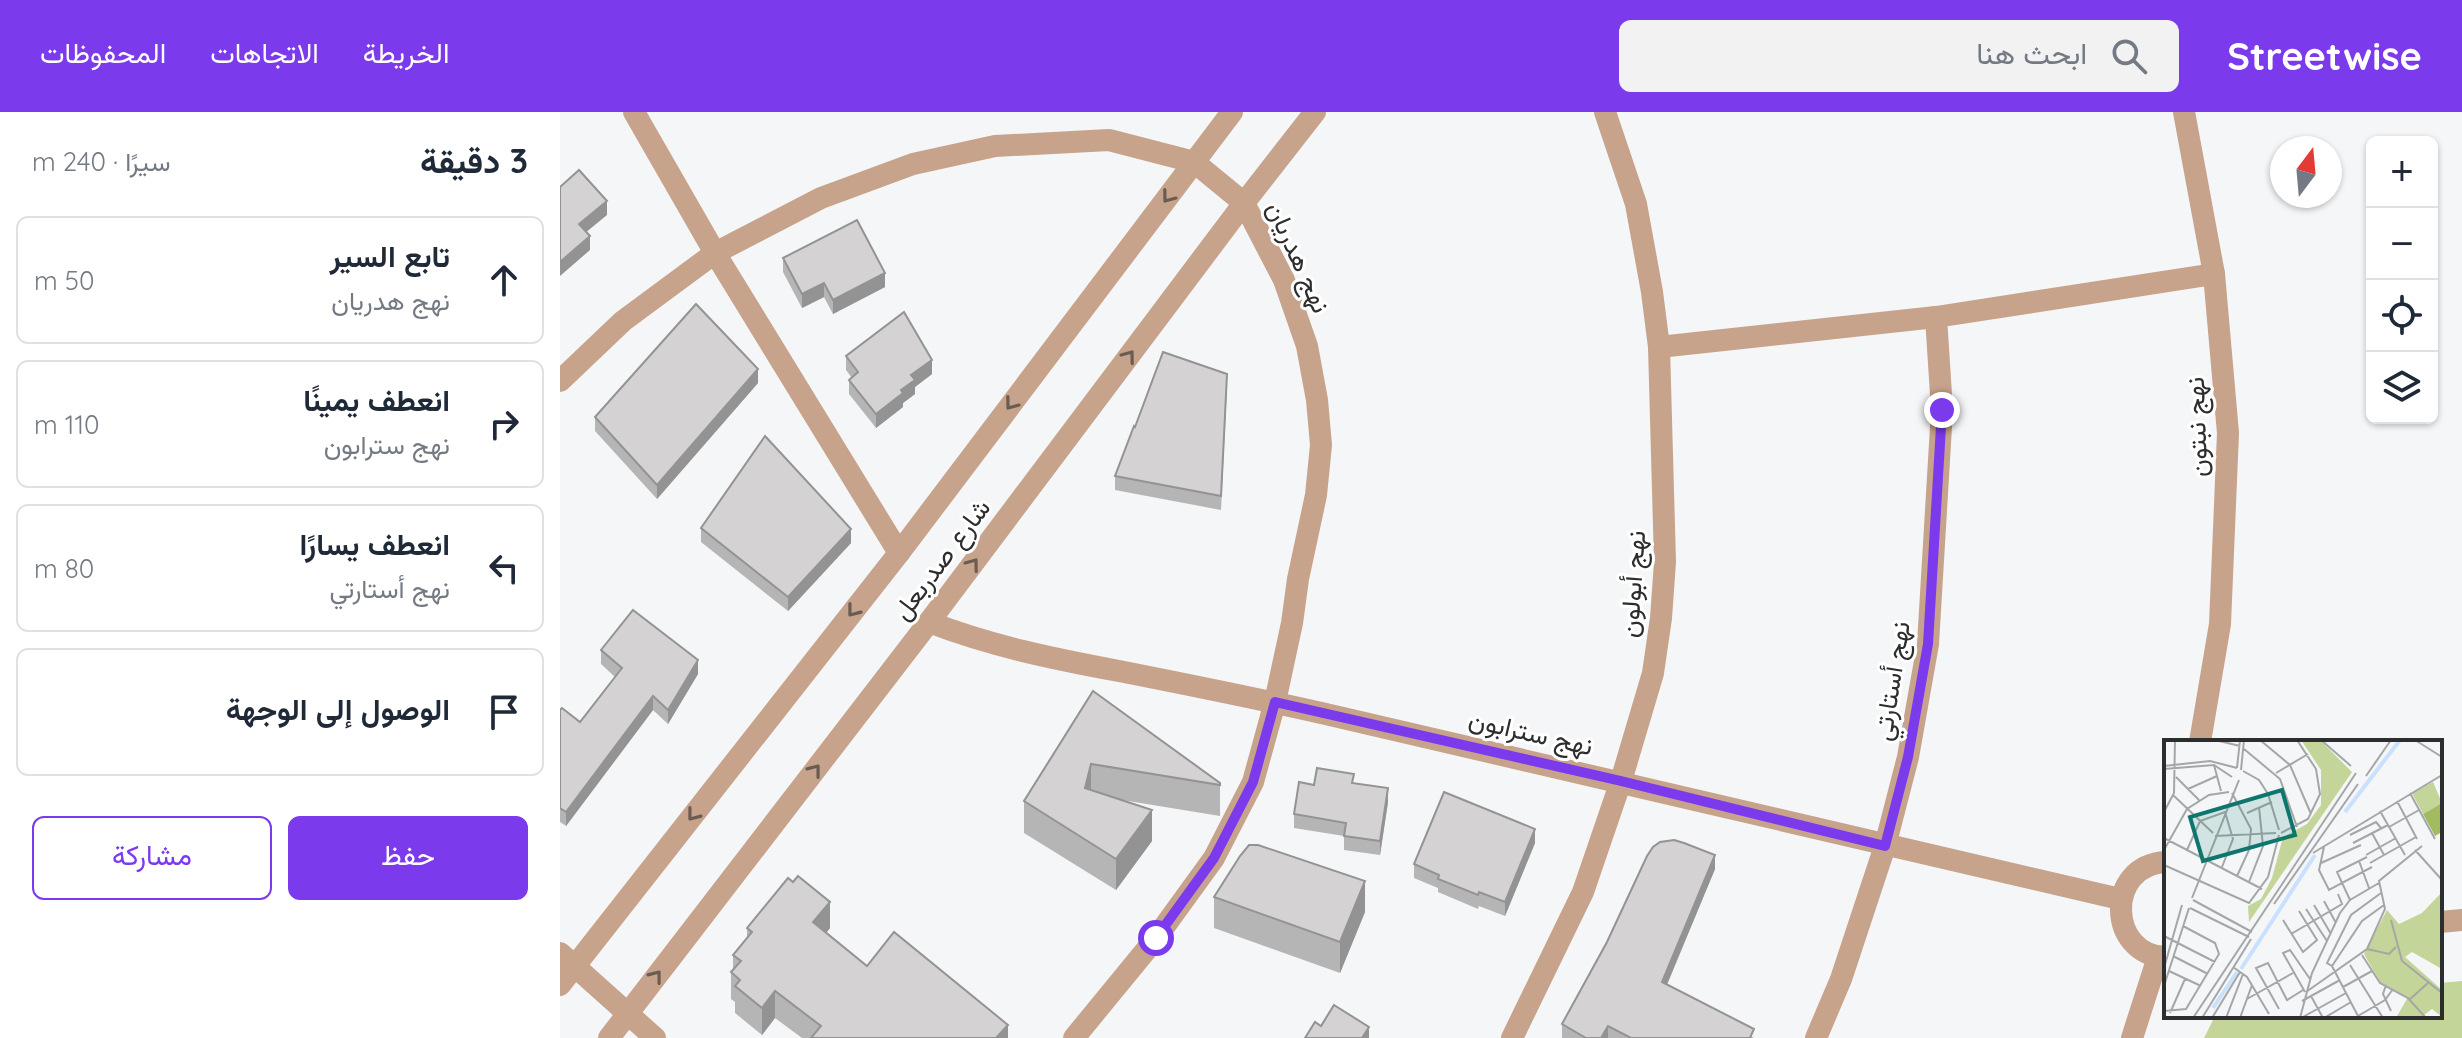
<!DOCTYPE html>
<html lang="ar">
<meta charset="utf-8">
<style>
body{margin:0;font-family:Quicksand,Vazirmatn,sans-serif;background:#f2f2f3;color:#1f2937;direction:rtl}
.controls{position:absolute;right:24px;top:24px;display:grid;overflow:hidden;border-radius:12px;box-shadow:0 2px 6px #0004}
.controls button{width:72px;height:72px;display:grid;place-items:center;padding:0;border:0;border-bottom:2px solid #e0e1e3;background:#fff;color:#1f2937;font:40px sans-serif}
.compass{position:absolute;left:1710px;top:24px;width:72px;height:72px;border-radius:50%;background:#fff;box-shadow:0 2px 6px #0004;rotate:16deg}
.stop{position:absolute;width:24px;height:24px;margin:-18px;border:6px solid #7c3aed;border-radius:50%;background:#fff}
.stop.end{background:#7c3aed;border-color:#fff;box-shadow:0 2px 8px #0008}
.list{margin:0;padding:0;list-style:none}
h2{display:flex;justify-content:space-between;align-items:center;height:104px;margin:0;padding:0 32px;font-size:34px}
h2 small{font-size:26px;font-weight:400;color:#747a83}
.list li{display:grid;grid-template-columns:52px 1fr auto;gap:24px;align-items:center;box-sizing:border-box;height:128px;margin:0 16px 16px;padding:0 16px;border:2px solid #e0e1e3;border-radius:12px}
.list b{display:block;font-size:30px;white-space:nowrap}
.list p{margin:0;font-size:26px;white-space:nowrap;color:#747a83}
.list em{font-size:26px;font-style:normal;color:#747a83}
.actions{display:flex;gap:16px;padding:24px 32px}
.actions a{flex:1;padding:18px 0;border:2px solid #7c3aed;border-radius:12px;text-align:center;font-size:28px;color:#7c3aed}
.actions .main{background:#7c3aed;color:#fff}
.icon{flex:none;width:44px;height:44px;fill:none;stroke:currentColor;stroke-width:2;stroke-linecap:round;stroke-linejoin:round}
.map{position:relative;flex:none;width:1902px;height:926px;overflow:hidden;direction:ltr}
header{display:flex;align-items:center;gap:48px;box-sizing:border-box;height:112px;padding:0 40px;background:#7c3aed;color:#fff}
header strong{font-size:38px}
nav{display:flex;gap:44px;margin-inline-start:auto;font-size:28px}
.search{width:560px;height:72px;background:#f2f2f3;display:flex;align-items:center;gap:20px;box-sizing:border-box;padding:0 28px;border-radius:12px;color:#747a83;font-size:30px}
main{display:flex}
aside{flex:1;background:#fff}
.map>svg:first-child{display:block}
.green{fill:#c3d598}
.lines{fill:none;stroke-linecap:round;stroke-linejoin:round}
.minor{stroke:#c7a38b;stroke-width:22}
.tertiary{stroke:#c7a38b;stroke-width:22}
.wall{fill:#b6b5b5}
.shaded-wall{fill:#949393}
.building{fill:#d4d2d2;stroke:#949393;stroke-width:2}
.oneway{stroke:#6a5c53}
.route{stroke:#7c3aed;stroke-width:10}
.labels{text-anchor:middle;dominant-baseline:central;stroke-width:6;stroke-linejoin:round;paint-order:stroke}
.street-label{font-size:26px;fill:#2c2d2d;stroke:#fff}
.inset-river{fill:none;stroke:#c9e1fe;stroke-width:4}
.inset-road{fill:none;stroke:#a5a6a7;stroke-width:2}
.view{fill:#0f766e;fill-opacity:0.15;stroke:#0f766e;stroke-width:4}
.inset-edge{fill:none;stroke:#2c2d2d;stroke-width:4}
</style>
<header>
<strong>Streetwise</strong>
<div class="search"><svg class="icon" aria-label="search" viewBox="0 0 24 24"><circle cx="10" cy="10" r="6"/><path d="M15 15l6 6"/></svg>ابحث هنا</div>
<nav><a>الخريطة</a><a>الاتجاهات</a><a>المحفوظات</a></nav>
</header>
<main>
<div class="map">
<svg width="1902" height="926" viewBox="0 0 1902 926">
<rect width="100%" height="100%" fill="#f5f6f8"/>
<!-- green -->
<polygon class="green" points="1902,869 1902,926 1644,926 1655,904 1880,904 1880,871"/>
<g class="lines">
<!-- minor -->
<g class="minor">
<polyline points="74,0 155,141 339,441"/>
<polyline points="1624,0 1654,162 1668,321 1660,512 1640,630"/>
<polyline points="1099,235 1376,205 1654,162"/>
<polyline points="0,269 63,209 155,141 261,86 353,52 435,34 549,28 634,50 684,91 724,168 747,234 757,288 761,333 756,383 738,467 732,511 715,590 693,670 654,746 596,826 514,926"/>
<path d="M369 510C431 534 494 547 559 559 630 573 700 587 770 603 1034 663 1296 727 1560 787"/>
<path d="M1606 750C1544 753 1548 844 1606 845"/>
<polyline points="1880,810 1902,808"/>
<polyline points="0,841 95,926"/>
<polyline points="952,926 1023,780 1061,669 1093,561 1101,506 1105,450 1099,235 1092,180 1076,92 1045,0"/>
<polyline points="1256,926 1281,867 1325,734 1348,645 1368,532 1382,298 1376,205"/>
<polyline points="1572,926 1598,845"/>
</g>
<!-- tertiary -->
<g class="tertiary">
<polyline points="0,873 339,441 672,0"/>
<polyline points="49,926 369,510 684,91 755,0"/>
</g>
</g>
<!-- wall -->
<g class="wall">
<polygon points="223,146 325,175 273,202 264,185 242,196 223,160"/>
<polygon points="286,244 372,262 355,275 355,282 343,291 343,295 316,316 289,282 289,268 292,266 286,258"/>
<polygon points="198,271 97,387 35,319 35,305"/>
<polygon points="667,276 661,398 555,378 555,364 575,315"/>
<polygon points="141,416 291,431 228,499 141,430"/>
<polygon points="41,538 138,562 108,612 93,598 6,714 0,710 0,598 20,610 55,565 41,552"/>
<polygon points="533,579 660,671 660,704 562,688 592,729 556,778 464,721 464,689"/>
<polygon points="794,671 828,690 820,743 784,738 784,724 734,716 734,702 754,673"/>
<polygon points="975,731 945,804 919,794 918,797 878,780 878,776 854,766 854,752"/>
<polygon points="1155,757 1107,873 1194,926 1002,926 1002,912 1047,830"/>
<polygon points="654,785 805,800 780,861 654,816"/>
<polygon points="187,816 270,816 266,821 307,854 448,926 242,926 215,906 202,923 175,901 175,890 171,887 171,860 173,858 173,843 187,826"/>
</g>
<!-- shaded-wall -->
<g class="shaded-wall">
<polygon points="47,89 47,103 19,126 19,112"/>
<polygon points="30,124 30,138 0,164 0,150"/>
<polygon points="325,161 325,175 273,202 273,188"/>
<polygon points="264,171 264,185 242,196 242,182"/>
<polygon points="372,248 372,262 355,275 355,282 343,291 343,295 316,316 316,302 341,278 351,263"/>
<polygon points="198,257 198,271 97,387 97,373"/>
<polygon points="291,417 291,431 228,499 228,485"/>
<polygon points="138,548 138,562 108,612 108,598"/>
<polygon points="93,584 93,598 6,714 6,700"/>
<polygon points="531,652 531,683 525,676"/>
<polygon points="828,676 828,690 820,743 820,729"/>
<polygon points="592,698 592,729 556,778 556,747"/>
<polygon points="975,717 975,731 945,804 945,790"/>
<polygon points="1155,743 1155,757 1102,884 1102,870"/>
<polygon points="805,769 805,800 780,861 780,830"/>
<polygon points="270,790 270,816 253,837 253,810"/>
<polygon points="215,879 215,906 202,923 202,896"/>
<polygon points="448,913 448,926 436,926"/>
<polygon points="1048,914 1048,926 1041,926"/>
<polygon points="809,915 809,926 802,926"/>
</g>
<!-- building -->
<g class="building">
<polygon points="19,58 47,89 19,112 30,124 0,150 0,75"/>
<polygon points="297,108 325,161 273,188 264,171 242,182 223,146"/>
<polygon points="136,192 198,257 97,373 35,305"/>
<polygon points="344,200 372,248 351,263 355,268 341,278 343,281 316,302 289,268 298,260 286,244"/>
<polygon points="603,240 667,262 661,384 555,364 574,314 575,315"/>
<polygon points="205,324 291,417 228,485 141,416"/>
<polygon points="73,498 138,548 108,598 93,584 6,700 0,696 0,598 2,596 20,610 62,556 41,538"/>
<polygon points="533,579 660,671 660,673 531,652 525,676 592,698 556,747 464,689"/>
<polygon points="757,656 794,662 792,671 828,676 820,729 784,724 786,711 734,702 739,670 754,673"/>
<polygon points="884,680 975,717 945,790 919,780 918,783 878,767 879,763 854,752"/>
<polygon points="1114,728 1124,731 1155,743 1102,870 1194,917 1190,926 1071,926 1048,914 1041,926 1026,926 1002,912 1047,830 1087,744 1093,735 1100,730"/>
<polygon points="689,733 698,733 805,769 780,830 654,785 680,744"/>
<polygon points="238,764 270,790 253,810 307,854 334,820 448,913 436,926 251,926 261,914 215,879 202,896 175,874 180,868 171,860 181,849 173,843 192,820 187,816 228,766 233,770"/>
<polygon points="774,893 809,915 802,926 745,926 755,910 761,914"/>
</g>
<!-- one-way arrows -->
<defs><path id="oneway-chevron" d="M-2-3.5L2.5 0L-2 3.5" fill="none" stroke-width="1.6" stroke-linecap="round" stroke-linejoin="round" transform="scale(2)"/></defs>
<g class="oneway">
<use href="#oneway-chevron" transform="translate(608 85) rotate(127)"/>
<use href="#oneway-chevron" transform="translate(569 244) rotate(-53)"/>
<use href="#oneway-chevron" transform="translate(451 292) rotate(127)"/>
<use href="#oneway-chevron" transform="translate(413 452) rotate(-53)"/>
<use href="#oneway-chevron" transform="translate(293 499) rotate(128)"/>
<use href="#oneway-chevron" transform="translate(255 658) rotate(-52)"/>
<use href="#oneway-chevron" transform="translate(133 703) rotate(128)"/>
<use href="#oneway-chevron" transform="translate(96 864) rotate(-52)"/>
</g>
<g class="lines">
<!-- route -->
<polyline class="route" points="596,826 654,746 693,670 715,590 1061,669 1325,734 1348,645 1368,532 1382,298"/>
</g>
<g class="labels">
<!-- street labels -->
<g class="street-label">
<text transform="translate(739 145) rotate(66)">نهج هدريان</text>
<text transform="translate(1636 315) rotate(-92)">نهج نبتون</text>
<text transform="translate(381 447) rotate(-53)">شارع صدربعل</text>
<text transform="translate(1072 472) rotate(-86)">نهج أبولون</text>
<text transform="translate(1331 569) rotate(-81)">نهج أستارتي</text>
<text transform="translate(971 620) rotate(13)">نهج سترابون</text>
</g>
</g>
<!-- overview -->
<g transform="translate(1604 628)">
<rect width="278" height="278" fill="#f5f6f8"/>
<path d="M137 0H156L188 32 85 182 84 166 97 159 108 138 119 97 143 84 157 65V30ZM269 42 278 63 259 74 248 53ZM278 152V229L248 212 241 217 278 250V277L268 269 256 278H232L244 257 216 242 200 214 223 170 235 184 258 173Z" fill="#c3d598"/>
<path d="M278 63V92L271 96 259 74Z" fill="#a3bb60"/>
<path class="inset-river" d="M181 72 236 0M77 229 151 115M49 268 73 232"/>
<path class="inset-road" d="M51 0 76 6M96 0 126 25 147 74M157 0 187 26M251 0 278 17M80 9 116 39 133 87M50 25 57 51M0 26 46 21 73 28M73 28 76 0M0 29 50 25 68 37M77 30 80 0M79 31 95 40 104 54 115 90M112 33 144 14M202 36 227 0M12 37 35 60M24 49 53 36M68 53 87 89 85 110 73 136M246 53 271 99M9 55 49 93M233 61 253 99M216 71 241 115M0 72 10 53 11 0M83 73 108 62M225 87 255 70M117 93 144 79 156 54 152 29 133 0M208 93 220 115M186 95 212 82 217 88M51 96 112 93M0 98 98 149M189 103 224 85M160 107 155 130 165 150 208 127M0 110 23 69 45 55 65 52M23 110 36 81 61 72 69 99 58 127M251 110 278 140M149 113 278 35M202 115 232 98M195 121 205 148M157 123 197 105M206 123 252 97M0 125 85 163 104 137 115 95M85 142 99 106 95 67M28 158 75 40M29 160 88 192M186 160 173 132 203 117M160 161 172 183M110 164 194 44M150 165 167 194M26 168 85 197M142 169 163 201M119 180 139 212 153 200 135 171M227 180 238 221 278 253M127 194 178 164 174 154M0 196 51 222M203 209 225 214 232 207M198 215 216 243 244 258 262 278M9 216 44 234M186 225 219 278M168 226 163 223 187 175 217 153M69 227 83 237 105 274M0 228 18 165M5 231 37 246M222 245 219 254 227 271M0 246 25 168M179 247 208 231M141 252 119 213 126 210 146 239M142 252 203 209 221 169 215 141 258 106M147 256 159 278M83 259 129 233M245 260 264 243M138 261 176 240M115 269 92 228 104 223 123 260 139 250M0 271 22 269 55 214 51 203 19 186M6 273 21 239M194 276 221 260 229 249M29 278 192 33M38 278 87 199M48 278 76 232M62 278 79 234M76 278 88 245M136 278 148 233 176 173 186 160 215 143M137 278 182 253M160 278 187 262M195 278 168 226 198 181 220 165"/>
<path class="view" d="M118 50 131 95 39 121 26 77Z"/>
<rect width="278" height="278" class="inset-edge"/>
</g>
</svg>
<div class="controls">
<button>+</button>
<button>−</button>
<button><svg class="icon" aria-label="locate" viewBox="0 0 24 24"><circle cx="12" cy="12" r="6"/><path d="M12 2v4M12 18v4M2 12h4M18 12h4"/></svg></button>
<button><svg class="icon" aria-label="layers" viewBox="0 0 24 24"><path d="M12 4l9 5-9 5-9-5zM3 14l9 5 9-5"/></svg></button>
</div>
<svg class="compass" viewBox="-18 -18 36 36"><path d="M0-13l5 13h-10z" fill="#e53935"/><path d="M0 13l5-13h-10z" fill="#747a83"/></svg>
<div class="stop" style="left:596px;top:826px"></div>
<div class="stop end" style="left:1382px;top:298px"></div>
</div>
<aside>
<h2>3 دقيقة<small>سيرًا · 240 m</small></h2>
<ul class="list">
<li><svg class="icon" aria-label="ahead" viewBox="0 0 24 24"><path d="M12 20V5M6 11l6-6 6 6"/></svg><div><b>تابع السير</b><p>نهج هدريان</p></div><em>50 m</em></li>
<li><svg class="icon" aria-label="right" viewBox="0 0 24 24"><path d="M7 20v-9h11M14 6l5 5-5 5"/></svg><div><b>انعطف يمينًا</b><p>نهج سترابون</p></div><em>110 m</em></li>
<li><svg class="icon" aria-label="left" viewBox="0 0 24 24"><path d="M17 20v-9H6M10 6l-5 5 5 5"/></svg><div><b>انعطف يسارًا</b><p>نهج أستارتي</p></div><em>80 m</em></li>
<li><svg class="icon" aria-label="arrive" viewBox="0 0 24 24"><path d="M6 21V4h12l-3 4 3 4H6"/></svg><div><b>الوصول إلى الوجهة</b></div></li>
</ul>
<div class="actions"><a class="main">حفظ</a><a>مشاركة</a></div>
</aside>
</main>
